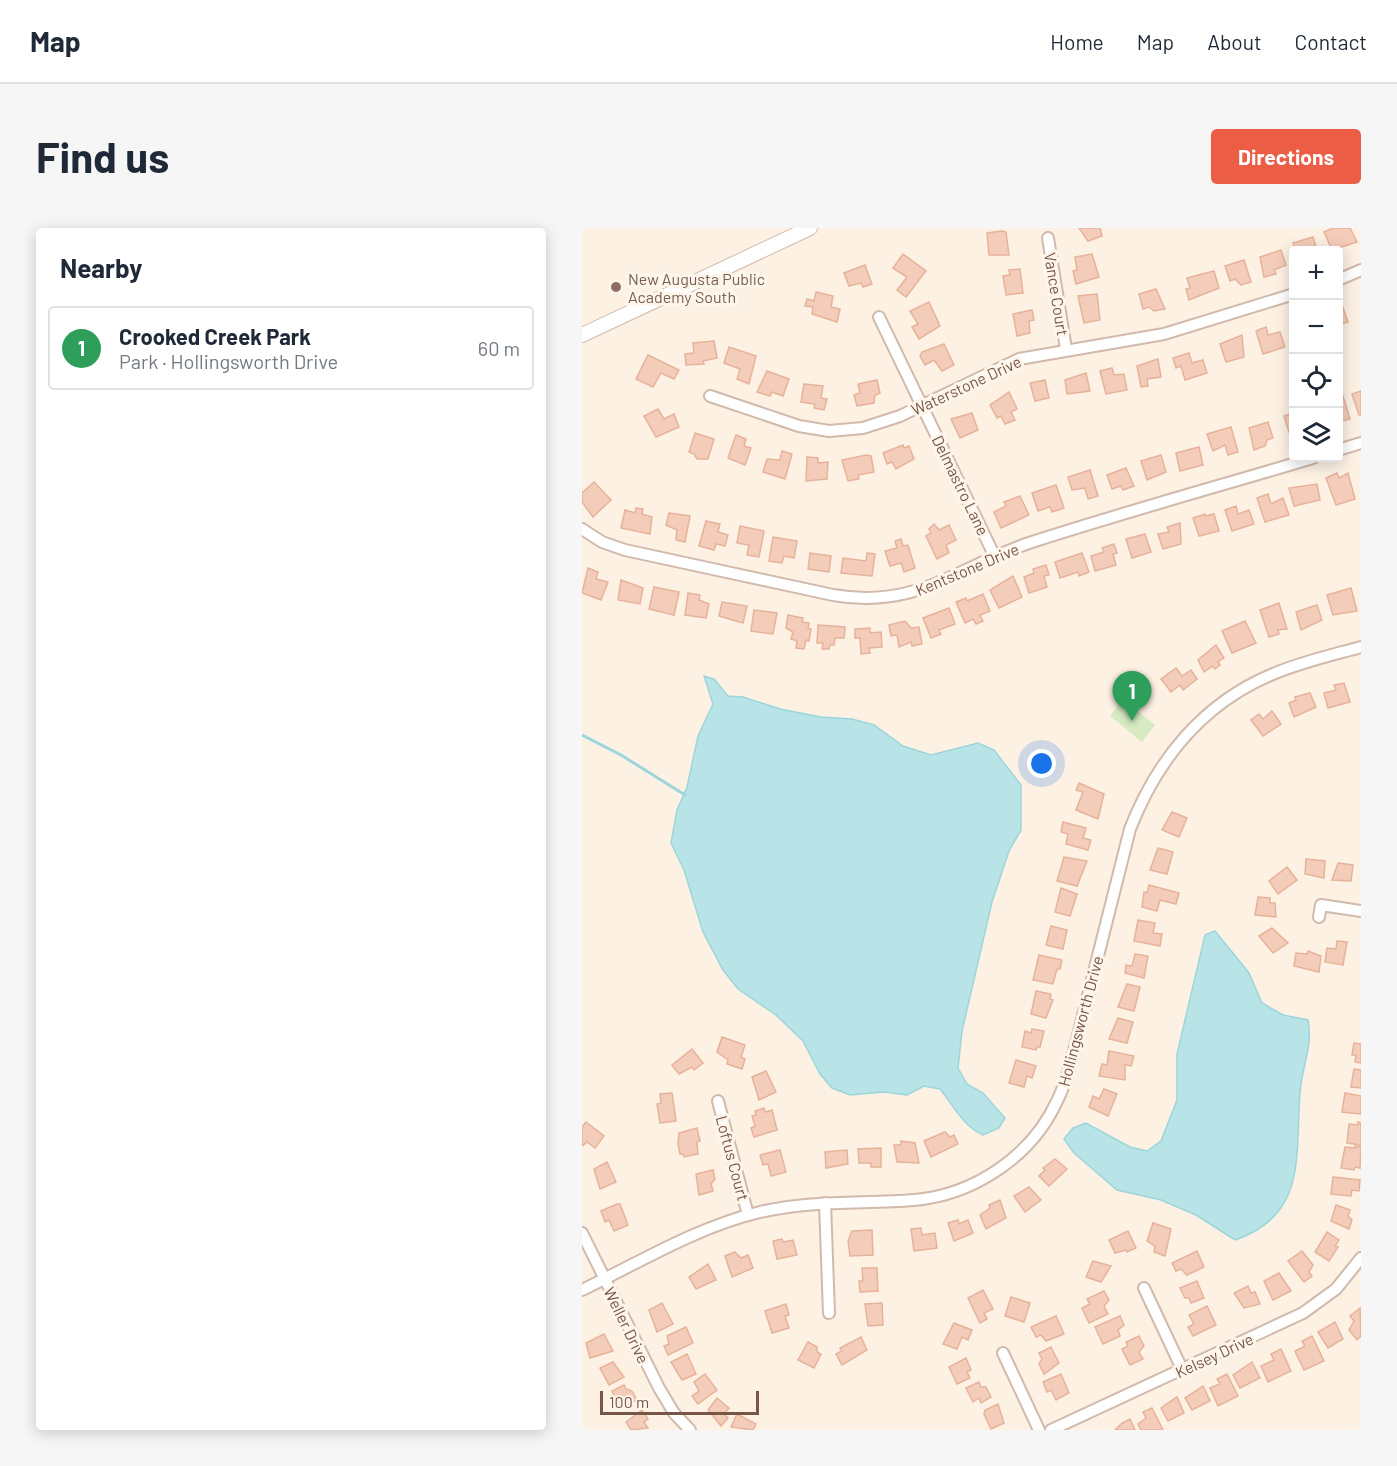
<!DOCTYPE html>
<meta charset="utf-8">
<style>
body{margin:0;font-family:Barlow,sans-serif;background:#f6f6f7;color:#1f2937}
.controls{position:absolute;right:18px;top:18px;display:grid;overflow:hidden;border-radius:6px;box-shadow:0 3px 15px #0003}
.controls button{width:54px;height:54px;display:grid;place-items:center;padding:0;border:0;border-bottom:2px solid #e0e1e3;background:#fff;color:#1f2937;font:30px sans-serif}
.scale{position:absolute;left:18px;bottom:15px;width:159px;box-sizing:border-box;padding-left:6px;border:3px solid #775648;border-top:0;font-size:16px;line-height:21px;white-space:nowrap;color:#775648;-webkit-text-stroke:4px #fff6eb;paint-order:stroke}
.you{position:absolute;left:460px;top:536px;width:21px;height:21px;margin:-15px;border:4px solid #fff;border-radius:50%;background:#1a73e8;box-shadow:0 0 0 9px #1a73e833}
.badge{display:grid;place-items:center;width:39px;height:39px;border-radius:50%;background:#eb5e45;color:#fff;font-size:20px;font-weight:700}
.pin{position:absolute;translate:-50% -50px;filter:drop-shadow(0 2px 3px #0008)}
.pin::after{content:'';position:absolute;top:32px;width:21px;height:18px;background:inherit;clip-path:polygon(0 0,100% 0,50% 100%)}
.list{margin:0;padding:0;list-style:none}
h2{display:flex;justify-content:space-between;align-items:center;height:78px;margin:0;padding:0 24px;font-size:26px}
h2 small{font-size:20px;font-weight:400;color:#747a83}
.list li{display:grid;grid-template-columns:39px 1fr auto;gap:18px;align-items:center;box-sizing:border-box;height:84px;margin:0 12px 12px;padding:0 12px;border:2px solid #e0e1e3;border-radius:6px}
.list b{display:block;font-size:22px;white-space:nowrap}
.list p{margin:0;font-size:20px;white-space:nowrap;color:#747a83}
.list em{font-size:20px;font-style:normal;color:#747a83}
.icon{flex:none;width:33px;height:33px;fill:none;stroke:currentColor;stroke-width:2;stroke-linecap:round;stroke-linejoin:round}
.map{position:relative;flex:none;width:779px;height:1202px;overflow:hidden;border-radius:6px}
header{display:flex;align-items:center;gap:36px;box-sizing:border-box;height:84px;padding:0 30px;background:#fff;border-bottom:2px solid #e0e1e3}
header strong{font-size:28px}
nav{display:flex;gap:33px;margin-inline-start:auto;font-size:21px}
.intro{display:flex;align-items:center;justify-content:space-between;box-sizing:border-box;height:144px;padding:0 36px}
h1{margin:0;font-size:42px}
.button{padding:15px 27px;border-radius:6px;background:#eb5e45;color:#fff;font-size:21px;font-weight:700}
main{display:flex;gap:36px;padding:0 36px}
aside{flex:1;background:#fff;border-radius:6px;box-shadow:0 3px 15px #0003}
.map>svg:first-child{display:block}
.green{fill:#d6ebc2}
.water{fill:#b8e4e7;stroke:#9dd5da;stroke-width:1.5}
.lines{fill:none;stroke-linecap:round;stroke-linejoin:round}
.stream{stroke:#9dd5da;stroke-width:3}
.building{fill:#f4cdba;stroke:#e7b29a;stroke-width:1.5}
.minor-casing{stroke:#d1baac;stroke-width:14}
.tertiary-casing{stroke:#d1baac;stroke-width:16}
.minor{stroke:#fff;stroke-width:10}
.tertiary{stroke:#fff;stroke-width:14}
.education-dot{fill:#8d6e63;stroke:#fff6eb;stroke-width:2}
.labels{text-anchor:middle;dominant-baseline:central;stroke-width:6;stroke-linejoin:round;paint-order:stroke}
.education-label{font-size:16px;fill:#785e54;stroke:#fff6eb;text-anchor:start}
.street-label{font-size:16px;fill:#775648;stroke:#fff6eb}
</style>
<header>
<strong>Map</strong>
<nav><a>Home</a><a>Map</a><a>About</a><a>Contact</a></nav>
</header>
<div class="intro"><h1>Find us</h1><a class="button">Directions</a></div>
<main>
<aside>
<h2>Nearby<small></small></h2>
<ul class="list">
<li><span class="badge" style="background:#2e9e5b">1</span><div><b>Crooked Creek Park</b><p>Park · Hollingsworth Drive</p></div><em>60 m</em></li>
</ul>
</aside>
<div class="map">
<svg width="779" height="1202" viewBox="0 0 779 1202">
<rect width="100%" height="100%" fill="#fdf1e4"/>
<!-- green -->
<polygon class="green" points="541,471 573,497 560,514 528,488"/>
<!-- water -->
<g class="water">
<path d="M122 448 132 451 146 468 161 469 198 481 239 489 270 491 292 497 321 518 349 527 396 515 412 522 439 557V602L427 623 410 674 380 803 376 840 385 856 401 865 423 890 417 900 401 907C380 897 372 878 358 861L342 858 325 867 302 864 268 867 250 860 238 846 221 813 194 787 156 761 141 742 121 704 102 642 89 615 95 582 105 559 116 508 131 476Z"/>
<path d="M633 703 667 745 680 775 701 787 726 792C731 820 720 837 718 865 713 927 726 987 653 1012L614 987 579 972 535 962 492 925 482 911 491 900 504 895 548 919 565 923 579 913 595 872V826L623 707Z"/>
</g>
<g class="lines">
<!-- stream -->
<polyline class="stream" points="0,507 39,527 103,567"/>
</g>
<!-- building -->
<g class="building">
<polygon points="497,0 518,0 520,8 506,13"/>
<polygon points="751,0 768,0 775,14 750,22 742,4"/>
<polygon points="420,3 424,4 427,27 407,27 405,5"/>
<polygon points="731,9 735,22 713,22 711,15"/>
<polygon points="699,22 704,37 692,42 694,46 682,49 678,29"/>
<polygon points="321,26 344,43 324,69 315,62 325,49 311,40"/>
<polygon points="510,26 517,49 494,56 491,43 495,42 493,29"/>
<polygon points="662,32 669,54 659,57 653,51 648,53 643,38"/>
<polygon points="283,37 290,56 281,59 279,55 267,58 262,45"/>
<polygon points="438,41 441,65 424,67 421,48 428,47 427,42"/>
<polygon points="632,43 637,60 607,72 604,61 608,60 605,50"/>
<polygon points="574,61 583,81 572,83 567,79 561,81 557,66"/>
<polygon points="234,64 251,68 249,79 258,81 255,94 230,86 231,79 223,78 225,71 232,73"/>
<polygon points="515,66 518,92 502,95 496,68"/>
<polygon points="347,74 358,98 337,111 330,99 336,96 328,83"/>
<polygon points="760,77 766,94 756,97 756,78"/>
<polygon points="450,82 452,92 447,93 448,105 435,108 431,86"/>
<polygon points="684,99 686,107 698,104 703,119 681,126 674,103"/>
<polygon points="660,107 662,129 644,134 638,116"/>
<polygon points="132,113 135,130 121,133 122,136 104,137 103,126 112,125 111,115"/>
<polygon points="362,116 372,137 360,143 352,132 343,137 338,128 340,124"/>
<polygon points="147,119 174,128 167,156 155,151 158,141 142,135"/>
<polygon points="607,125 610,135 621,132 625,145 603,152 599,138 594,140 591,130"/>
<polygon points="66,127 97,142 92,151 79,145 71,159 54,151"/>
<polygon points="576,131 579,149 565,151 566,158 559,159 555,138"/>
<polygon points="530,140 532,147 542,146 545,162 524,166 518,143"/>
<polygon points="185,143 207,151 201,168 190,164 188,168 175,164"/>
<polygon points="504,145 508,163 485,166 483,152"/>
<polygon points="295,152 298,165 293,167 292,175 275,178 272,167 278,165 276,156"/>
<polygon points="463,152 467,170 453,173 448,155"/>
<polygon points="222,156 241,158 239,170 245,171 242,182 232,180 233,176 219,174"/>
<polygon points="779,163 779,187 777,187 770,166"/>
<polygon points="427,164 435,181 429,184 433,192 423,196 419,188 415,190 408,177"/>
<polygon points="761,168 768,191 757,194 756,169"/>
<polygon points="76,181 82,191 92,186 97,199 74,209 62,188"/>
<polygon points="390,185 396,202 378,210 369,191"/>
<polygon points="712,185 712,202 707,204 702,188"/>
<polygon points="686,194 691,210 685,212 683,218 672,222 667,200"/>
<polygon points="649,199 656,224 646,227 643,217 631,223 625,206"/>
<polygon points="113,205 132,211 126,231 115,231 112,226 107,224"/>
<polygon points="154,207 164,211 162,218 169,220 163,237 146,230"/>
<polygon points="321,217 322,220 327,218 332,231 314,241 310,234 305,236 301,225"/>
<polygon points="617,219 621,237 598,243 594,225"/>
<polygon points="200,223 210,226 203,251 181,244 185,231 198,232"/>
<polygon points="284,227 289,228 292,244 276,247 277,251 266,253 260,232"/>
<polygon points="579,227 584,244 565,252 559,233"/>
<polygon points="225,229 236,230 236,235 246,234 245,251 224,253"/>
<polygon points="544,240 552,258 541,262 539,258 530,261 525,247"/>
<polygon points="508,242 516,268 506,271 503,260 490,262 486,249"/>
<polygon points="755,245 757,250 766,245 773,271 754,277 744,250"/>
<polygon points="12,254 29,272 11,289 0,274 0,265"/>
<polygon points="735,256 738,272 712,278 707,260"/>
<polygon points="474,257 482,280 470,284 468,279 456,283 450,265"/>
<polygon points="686,266 689,276 701,270 707,287 683,294 675,270"/>
<polygon points="438,268 447,287 419,300 412,284 424,278 422,274"/>
<polygon points="654,278 656,286 667,282 672,296 650,303 643,282"/>
<polygon points="54,280 61,281 60,286 70,289 68,306 39,300 43,282 53,285"/>
<polygon points="87,285 108,288 103,314 94,312 95,302 84,297"/>
<polygon points="623,286 623,288 632,286 637,303 617,308 611,290"/>
<polygon points="124,293 138,296 136,304 146,307 143,318 134,316 132,322 117,318"/>
<polygon points="598,295 599,316 581,321 576,306 587,304 585,299"/>
<polygon points="352,296 357,302 367,297 374,312 364,317 367,325 355,331 344,308 349,305 347,301"/>
<polygon points="158,298 182,303 177,329 165,327 167,317 155,315"/>
<polygon points="563,306 569,324 550,330 544,311"/>
<polygon points="191,309 215,313 212,330 202,328 200,335 187,333"/>
<polygon points="319,311 321,318 326,317 333,340 322,344 319,335 308,338 303,323 315,320 313,313"/>
<polygon points="532,316 535,325 531,326 534,337 513,343 509,328 522,324 520,320"/>
<polygon points="228,325 249,328 247,344 226,341"/>
<polygon points="285,325 293,326 290,348 259,345 261,330 284,333"/>
<polygon points="500,325 507,344 497,348 496,344 478,350 473,334"/>
<polygon points="464,337 467,347 462,348 465,359 447,365 442,349 452,345 451,341"/>
<polygon points="6,340 16,344 14,351 26,354 19,372 0,365"/>
<polygon points="431,348 440,369 417,380 408,362"/>
<polygon points="39,352 61,360 58,376 36,372"/>
<polygon points="72,359 97,364 92,387 67,381"/>
<polygon points="769,360 775,383 751,387 745,367"/>
<polygon points="106,365 118,367 117,372 127,376 124,390 103,387"/>
<polygon points="401,366 408,383 398,387 401,393 394,396 391,391 383,395 374,374 384,370 385,373"/>
<polygon points="140,374 165,378 161,395 137,388"/>
<polygon points="697,375 705,401 696,402 697,406 687,409 678,382"/>
<polygon points="735,377 740,392 719,402 714,384"/>
<polygon points="367,380 373,396 357,402 359,406 349,410 341,390"/>
<polygon points="172,382 195,385 191,406 169,403"/>
<polygon points="206,387 221,390 220,394 227,395 226,400 229,401 227,413 224,412 222,421 214,420 215,413 209,411 211,404 204,400"/>
<polygon points="323,393 329,400 337,399 340,416 330,418 329,414 317,419 315,407 309,408 307,397"/>
<polygon points="663,393 674,415 650,425 640,403"/>
<polygon points="236,397 263,399 262,410 253,410 252,417 248,417 247,421 240,421 241,415 235,415"/>
<polygon points="288,400 288,405 299,404 300,419 287,420 288,425 279,426 278,410 273,410 273,401"/>
<polygon points="634,417 642,430 636,434 638,437 633,441 631,438 622,444 616,432"/>
<polygon points="594,440 600,448 609,442 615,451 601,462 598,457 589,464 579,451"/>
<polygon points="762,455 768,474 746,480 742,465 754,462 752,457"/>
<polygon points="728,465 734,479 712,489 707,475 714,472 713,469"/>
<polygon points="690,483 699,496 681,508 669,492 677,486 681,491"/>
<polygon points="497,555 522,566 516,591 494,582 501,564 494,562"/>
<polygon points="590,584 605,590 597,609 580,602"/>
<polygon points="481,594 504,600 501,610 509,612 506,622 484,616 486,606 479,604"/>
<polygon points="576,620 591,624 585,646 568,642"/>
<polygon points="482,629 505,633 495,658 475,653"/>
<polygon points="724,631 743,633 742,650 723,646"/>
<polygon points="756,635 771,637 769,653 750,652"/>
<polygon points="705,639 715,652 696,666 687,653"/>
<polygon points="567,657 597,665 594,676 578,672 575,683 560,679 562,664 565,665"/>
<polygon points="479,660 495,666 488,688 473,684"/>
<polygon points="676,669 688,670 688,675 693,675 694,689 673,687"/>
<polygon points="556,692 573,695 571,705 580,706 578,718 552,713"/>
<polygon points="469,698 485,702 481,721 464,717"/>
<polygon points="690,700 706,715 691,725 677,708"/>
<polygon points="755,713 765,714 761,737 743,734 745,720 754,721"/>
<polygon points="726,723 739,728 737,744 712,738 714,725 725,726"/>
<polygon points="553,726 566,728 562,750 543,745 544,737 550,738"/>
<polygon points="457,727 480,732 478,741 475,741 471,756 451,752"/>
<polygon points="545,756 558,759 552,783 536,779"/>
<polygon points="454,763 469,766 468,771 471,772 464,790 449,786"/>
<polygon points="536,790 551,794 545,815 527,811"/>
<polygon points="450,801 462,803 458,819 455,819 454,822 440,819 443,803 449,805"/>
<polygon points="140,809 163,817 159,829 163,831 160,841 145,836 146,832 135,824"/>
<polygon points="772,815 779,816 779,835 773,834 774,827 770,827"/>
<polygon points="110,821 121,835 112,842 110,839 97,846 90,837"/>
<polygon points="527,823 552,828 549,838 543,837 543,852 517,848 520,836 525,837"/>
<polygon points="434,832 454,838 450,850 445,848 442,859 427,855"/>
<polygon points="772,841 779,842 779,860 769,859"/>
<polygon points="184,843 194,864 177,872 170,849"/>
<polygon points="522,861 535,866 526,888 507,879 511,868 517,871"/>
<polygon points="90,865 94,893 78,895 75,876 79,875 78,866"/>
<polygon points="763,865 779,868 779,886 760,884"/>
<polygon points="182,880 183,884 190,882 195,902 172,909 169,900 173,898 170,888 174,887 173,883"/>
<polygon points="4,894 22,908 13,920 5,914 0,918 0,899"/>
<polygon points="776,894 779,895 779,917 765,915 767,896 776,897"/>
<polygon points="115,900 118,913 115,914 116,926 102,929 101,926 98,926 96,916 97,905"/>
<polygon points="363,904 368,909 372,907 376,916 349,929 342,913"/>
<polygon points="319,913 333,915 337,935 315,934 312,917 319,917"/>
<polygon points="773,918 779,919 778,940 773,939 772,942 759,940 763,919 773,920"/>
<polygon points="299,920 299,939 289,939 289,935 277,935 276,921"/>
<polygon points="198,922 204,944 189,948 186,936 181,937 178,927"/>
<polygon points="265,922 266,936 244,940 243,924"/>
<polygon points="473,931 485,941 467,958 457,948 463,942 461,940"/>
<polygon points="25,934 34,954 18,961 12,941"/>
<polygon points="131,942 133,951 129,956 131,963 117,967 114,946"/>
<polygon points="751,949 778,952 777,963 770,962 769,968 749,966"/>
<polygon points="447,959 459,972 443,984 432,968"/>
<polygon points="418,972 424,990 404,1001 398,987 408,980 407,977"/>
<polygon points="35,976 38,976 46,997 32,1003 27,992 23,994 19,983"/>
<polygon points="754,977 768,982 766,988 770,992 767,1001 749,993"/>
<polygon points="376,992 377,996 386,992 391,1005 372,1013 366,995"/>
<polygon points="571,995 589,1001 583,1028 572,1024 573,1018 565,1013"/>
<polygon points="339,1000 340,1007 353,1005 355,1020 332,1023 329,1001"/>
<polygon points="290,1002 291,1027 268,1028 266,1013 270,1003"/>
<polygon points="546,1003 554,1020 545,1024 544,1022 533,1025 527,1012"/>
<polygon points="745,1004 757,1012 753,1018 756,1019 747,1033 733,1024"/>
<polygon points="200,1011 201,1014 211,1012 215,1027 195,1031 191,1013"/>
<polygon points="615,1023 622,1039 605,1047 599,1041 594,1043 590,1035"/>
<polygon points="720,1023 731,1037 727,1044 730,1048 722,1054 706,1033"/>
<polygon points="153,1024 159,1030 166,1027 171,1040 150,1049 143,1028"/>
<polygon points="511,1033 529,1038 519,1054 504,1049"/>
<polygon points="126,1036 134,1052 114,1061 107,1049"/>
<polygon points="280,1040 295,1040 296,1063 278,1064 277,1053 281,1053"/>
<polygon points="697,1045 709,1063 691,1072 682,1053"/>
<polygon points="615,1053 622,1070 609,1075 607,1070 603,1070 598,1060"/>
<polygon points="666,1058 669,1065 673,1064 678,1076 662,1080 652,1065"/>
<polygon points="401,1062 411,1081 402,1085 405,1091 398,1095 386,1070"/>
<polygon points="522,1063 527,1072 522,1078 526,1086 507,1095 500,1080 508,1076 505,1071"/>
<polygon points="429,1069 448,1075 442,1094 423,1088"/>
<polygon points="80,1075 91,1096 75,1104 67,1082"/>
<polygon points="300,1075 301,1097 286,1098 283,1076"/>
<polygon points="204,1076 207,1087 203,1088 207,1100 190,1105 183,1083"/>
<polygon points="625,1078 634,1097 611,1108 606,1099 612,1096 607,1087"/>
<polygon points="778,1080 779,1108 775,1112 767,1102 772,1093 768,1088"/>
<polygon points="474,1088 482,1106 464,1113 459,1107 454,1109 449,1099"/>
<polygon points="538,1088 542,1097 536,1102 538,1108 521,1116 513,1099"/>
<polygon points="753,1094 761,1111 746,1120 736,1104"/>
<polygon points="372,1095 390,1102 386,1112 380,1109 375,1121 361,1116"/>
<polygon points="104,1099 111,1115 86,1127 82,1118 87,1116 85,1108"/>
<polygon points="22,1106 31,1123 8,1130 4,1115"/>
<polygon points="557,1108 562,1118 557,1124 561,1131 548,1137 540,1121 546,1118 544,1114"/>
<polygon points="730,1108 742,1133 722,1142 713,1123 723,1118 720,1113"/>
<polygon points="279,1109 285,1122 260,1137 254,1126 260,1123 258,1120"/>
<polygon points="226,1114 235,1119 235,1124 239,1126 232,1140 216,1132"/>
<polygon points="469,1119 477,1135 462,1146 457,1136 460,1131 457,1125"/>
<polygon points="699,1121 709,1143 686,1154 679,1138 692,1132 689,1126"/>
<polygon points="105,1126 114,1146 100,1152 89,1134"/>
<polygon points="384,1130 389,1142 385,1144 388,1150 375,1156 367,1139"/>
<polygon points="31,1134 42,1149 27,1157 18,1140"/>
<polygon points="670,1134 678,1150 658,1160 651,1147"/>
<polygon points="123,1146 135,1162 116,1176 110,1168 117,1163 112,1154"/>
<polygon points="479,1146 487,1165 474,1172 469,1162 465,1164 461,1154"/>
<polygon points="645,1146 656,1168 636,1178 628,1160 638,1156 635,1151"/>
<polygon points="397,1154 399,1159 404,1159 409,1169 399,1175 397,1170 391,1174 384,1160"/>
<polygon points="42,1157 44,1161 50,1163 55,1172 46,1177 44,1173 36,1177 30,1163"/>
<polygon points="621,1158 628,1173 610,1182 603,1170"/>
<polygon points="595,1169 602,1185 586,1193 579,1180"/>
<polygon points="135,1170 147,1180 142,1186 146,1190 139,1198 126,1182"/>
<polygon points="416,1176 422,1195 409,1201 402,1186 403,1182"/>
<polygon points="570,1180 581,1202 559,1202 556,1196 564,1190 561,1184"/>
<polygon points="60,1182 66,1191 62,1194 66,1200 49,1202 44,1194"/>
<polygon points="155,1186 174,1196 171,1202 149,1199"/>
<polygon points="548,1191 553,1202 533,1202 540,1195"/>
</g>
<g class="lines">
<!-- minor casing -->
<g class="minor-casing">
<g id="minor">
<polyline points="466,10 484,121"/>
<polyline points="756,52 779,42"/>
<polyline points="297,89 413,329"/>
<polyline points="128,168 217,198 247,203 281,200 318,188 437,131 582,106 712,66"/>
<polyline points="756,222 779,215"/>
<path d="M0 301 20 314 43 322 251 367C336 382 376 338 450 314 543 284 637 258 731 230"/>
<polyline points="737,689 739,677 779,683"/>
<polyline points="136,873 166,987"/>
<polyline points="243,975 247,1085"/>
<polyline points="0,1005 77,1160 92,1185 108,1202"/>
<polyline points="562,1060 600,1141"/>
<path d="M0 1062C58 1034 115 999 178 984 229 972 281 976 332 972 392 967 450 928 475 873 482 860 486 845 490 831L548 601C575 532 621 475 691 446 719 434 750 427 779 419"/>
<polyline points="421,1125 457,1202"/>
<polyline points="469,1202 721,1085 754,1061 779,1030"/>
</g>
</g>
<!-- tertiary casing -->
<g class="tertiary-casing">
<polyline id="tertiary" points="0,107 228,0"/>
</g>
<!-- minor -->
<use href="#minor" class="minor"/>
<!-- tertiary -->
<use href="#tertiary" class="tertiary"/>
</g>
<!-- markers -->
<circle class="education-dot" cx="34" cy="59" r="6"/>
<g class="labels">
<!-- education labels -->
<g class="education-label">
<text x="46" y="50">New Augusta Public<tspan x="46" dy="18">Academy South</tspan></text>
</g>
<!-- street labels -->
<g class="street-label">
<text transform="translate(475 66) rotate(81)">Vance Court</text>
<text transform="translate(384 157) rotate(-25)">Waterstone Drive</text>
<text transform="translate(379 257) rotate(64)">Delmastro Lane</text>
<text transform="translate(385 341) rotate(-23)">Kentstone Drive</text>
<text transform="translate(498 793) rotate(-75)">Hollingsworth Drive</text>
<text transform="translate(151 930) rotate(75)">Loftus Court</text>
<text transform="translate(45 1097) rotate(64)">Weller Drive</text>
<text transform="translate(632 1127) rotate(-25)">Kelsey Drive</text>
</g>
</g>
</svg>
<div class="controls">
<button>+</button>
<button>−</button>
<button><svg class="icon" aria-label="locate" viewBox="0 0 24 24"><circle cx="12" cy="12" r="6"/><path d="M12 2v4M12 18v4M2 12h4M18 12h4"/></svg></button>
<button><svg class="icon" aria-label="layers" viewBox="0 0 24 24"><path d="M12 4l9 5-9 5-9-5zM3 14l9 5 9-5"/></svg></button>
</div>
<div class="scale">100 m</div>
<div class="you"></div>
<div class="pin badge" style="left:550px;top:493px;background:#2e9e5b">1</div>
</div>
</main>
